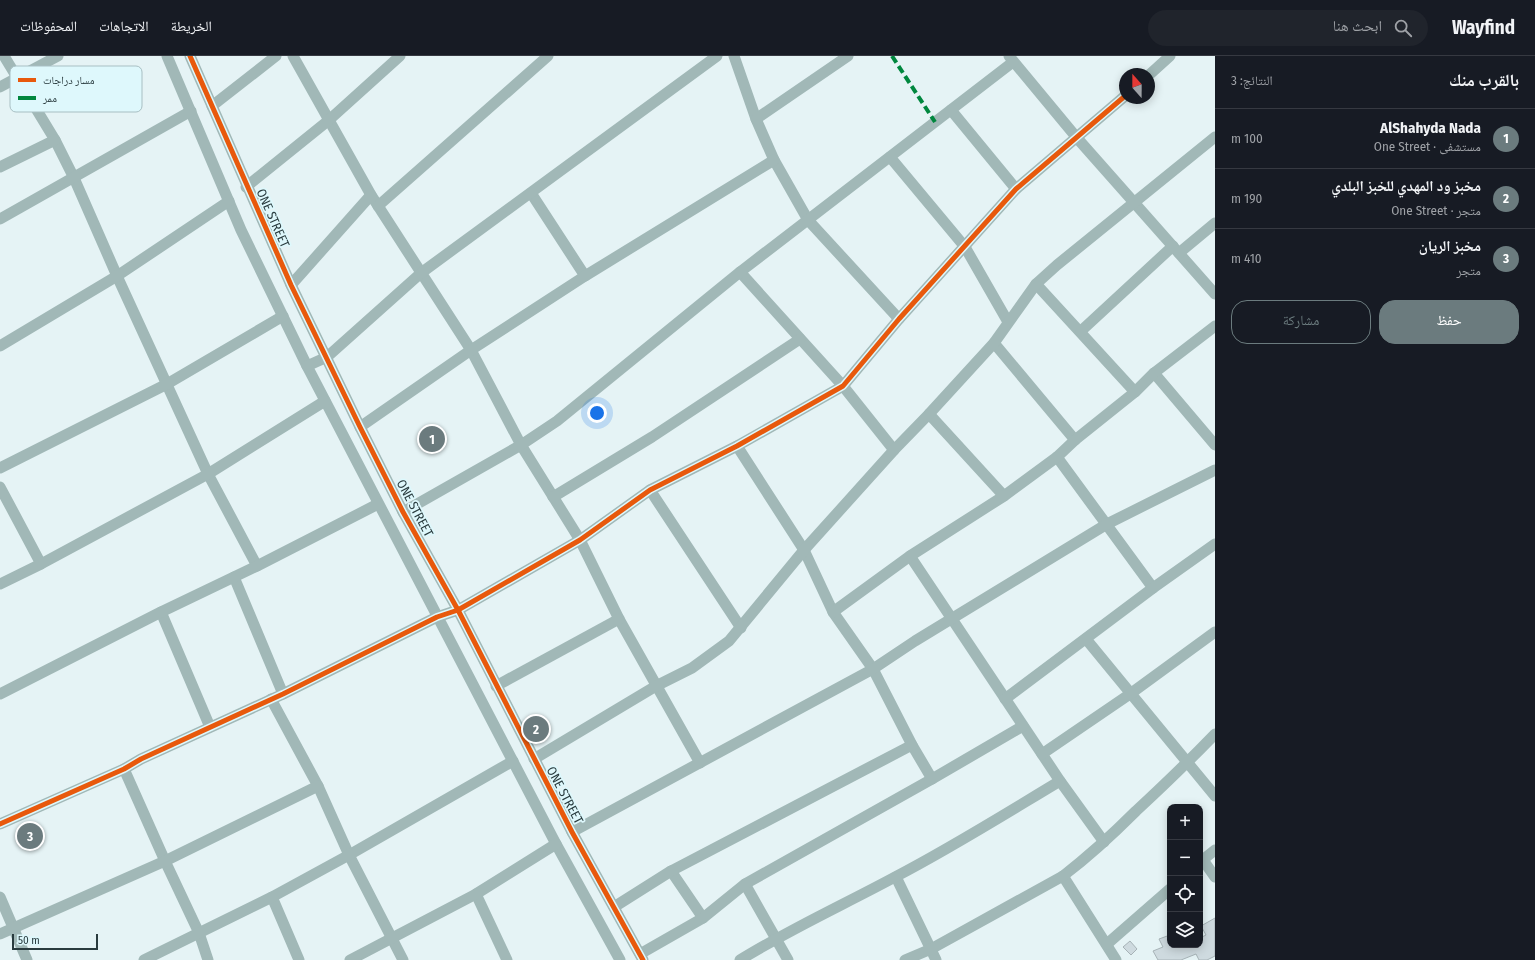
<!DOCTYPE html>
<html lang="ar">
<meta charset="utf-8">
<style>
body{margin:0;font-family:"Fira Sans Condensed","Noto Naskh Arabic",sans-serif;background:#20242c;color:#f1f3f6;direction:rtl}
.controls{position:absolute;right:12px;bottom:12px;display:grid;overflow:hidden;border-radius:8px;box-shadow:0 2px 10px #0003}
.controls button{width:36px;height:36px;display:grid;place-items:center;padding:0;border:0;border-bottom:1px solid #363941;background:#171b24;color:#f1f3f6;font:20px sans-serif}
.compass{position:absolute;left:1119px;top:12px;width:36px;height:36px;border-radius:50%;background:#171b24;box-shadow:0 2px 10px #0003;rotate:339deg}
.scale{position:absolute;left:12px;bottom:10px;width:86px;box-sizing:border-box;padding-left:4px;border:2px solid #293b3e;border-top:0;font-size:11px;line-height:14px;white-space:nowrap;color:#293b3e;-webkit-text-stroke:3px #def8fc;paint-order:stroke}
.you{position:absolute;left:597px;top:357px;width:14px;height:14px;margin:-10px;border:3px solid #fff;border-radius:50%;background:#1a73e8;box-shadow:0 0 0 6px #1a73e833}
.badge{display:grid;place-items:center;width:26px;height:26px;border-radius:50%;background:#6b7b7e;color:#fff;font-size:13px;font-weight:700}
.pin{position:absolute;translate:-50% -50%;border:2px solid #fff;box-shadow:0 1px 4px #0006}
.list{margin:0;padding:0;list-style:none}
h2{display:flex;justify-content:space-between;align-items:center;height:52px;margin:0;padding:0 16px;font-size:17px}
h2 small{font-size:13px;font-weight:400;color:#9ea1a6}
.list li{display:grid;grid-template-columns:26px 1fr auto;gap:12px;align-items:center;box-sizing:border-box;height:60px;padding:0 16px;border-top:1px solid #363941}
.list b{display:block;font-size:15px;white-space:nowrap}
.list p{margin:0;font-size:13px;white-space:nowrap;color:#9ea1a6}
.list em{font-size:13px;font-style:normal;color:#9ea1a6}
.actions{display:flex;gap:8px;padding:12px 16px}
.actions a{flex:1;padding:9px 0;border:1px solid #6b7b7e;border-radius:16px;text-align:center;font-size:14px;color:#6b7b7e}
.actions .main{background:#6b7b7e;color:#fff}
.icon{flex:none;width:22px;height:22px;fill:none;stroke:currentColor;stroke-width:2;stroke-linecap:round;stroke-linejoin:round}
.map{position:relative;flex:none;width:1215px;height:904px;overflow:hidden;direction:ltr}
header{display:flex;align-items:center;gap:24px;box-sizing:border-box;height:56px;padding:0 20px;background:#171b24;border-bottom:1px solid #363941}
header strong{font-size:19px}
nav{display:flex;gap:22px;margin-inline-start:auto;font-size:14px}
.search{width:280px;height:36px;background:#20242c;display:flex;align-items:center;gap:10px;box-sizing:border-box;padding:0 14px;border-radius:22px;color:#9ea1a6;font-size:15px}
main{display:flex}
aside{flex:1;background:#171b24}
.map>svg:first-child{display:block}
.building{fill:#cedadf;stroke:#a7b3b7}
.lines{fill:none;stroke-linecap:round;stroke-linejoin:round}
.minor{stroke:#a1b8b7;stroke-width:11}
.quiet{stroke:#00873e;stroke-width:4;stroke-dasharray:8 4;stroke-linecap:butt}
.cycleway-casing{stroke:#def8fc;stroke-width:8}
.cycleway{stroke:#e8590c;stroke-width:5}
.labels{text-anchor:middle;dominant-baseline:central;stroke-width:3.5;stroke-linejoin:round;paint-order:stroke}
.street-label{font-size:13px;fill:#293b3e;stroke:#def8fc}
.key{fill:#def8fc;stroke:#a8bfc3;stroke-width:1}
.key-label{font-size:11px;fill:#293b3e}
</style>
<header>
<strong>Wayfind</strong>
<div class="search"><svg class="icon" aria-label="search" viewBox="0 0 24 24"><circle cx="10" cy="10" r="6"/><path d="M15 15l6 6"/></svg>ابحث هنا</div>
<nav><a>الخريطة</a><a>الاتجاهات</a><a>المحفوظات</a></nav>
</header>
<main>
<aside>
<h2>بالقرب منك<small>النتائج: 3</small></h2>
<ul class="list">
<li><span class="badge">1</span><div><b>AlShahyda Nada</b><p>مستشفى · One Street</p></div><em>100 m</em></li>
<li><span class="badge">2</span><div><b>مخبز ود المهدي للخبز البلدي</b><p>متجر · One Street</p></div><em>190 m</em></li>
<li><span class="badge">3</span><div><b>مخبز الريان</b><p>متجر</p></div><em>410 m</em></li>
</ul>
<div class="actions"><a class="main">حفظ</a><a>مشاركة</a></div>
</aside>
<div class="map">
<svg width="1215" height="904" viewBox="0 0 1215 904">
<rect width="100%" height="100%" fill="#e5f3f5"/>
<!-- building -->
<g class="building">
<polygon points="1215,862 1215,900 1207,904 1199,904 1196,898 1181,904 1158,904 1153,895 1163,891 1159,883 1170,879 1170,889 1200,889 1200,882 1206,879 1201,870"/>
<polygon points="1130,885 1137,893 1131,899 1123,891"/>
</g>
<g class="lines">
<!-- minor -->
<g class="minor">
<polyline points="4,0 55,84 74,122 117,220 208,418 257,510"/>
<polyline points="167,0 241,174 307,310 556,788 620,904"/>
<polyline points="190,0 291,229 360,371 403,456 458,554 572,776 643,904"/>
<polyline points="293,0 371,139 471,294 521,389 580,484 619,563 700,707"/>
<polyline points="734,0 756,63 774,104 808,164 899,263"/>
<polyline points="1009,0 1077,82 1215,238"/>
<polyline points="1149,19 1170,0"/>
<polyline points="0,31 58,0"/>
<polyline points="212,50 276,0"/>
<polyline points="951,54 1016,133"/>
<polyline points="756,63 848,0"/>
<polyline points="890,101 965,191 1008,266"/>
<polyline points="0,111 55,84"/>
<polyline points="246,131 329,64 400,0"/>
<polyline points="531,137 585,220"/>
<polyline points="378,150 548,0"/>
<polyline points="0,163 191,55"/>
<polyline points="1179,197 1215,167"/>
<polyline points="740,216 843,330 894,394"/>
<polyline points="1036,228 1135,336"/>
<polyline points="291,229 371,139"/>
<polyline points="1081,275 1173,190"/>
<polyline points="994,287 1075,384"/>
<polyline points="0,290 117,220 229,145"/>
<polyline points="307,310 327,301 421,217 717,0"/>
<polyline points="1154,317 1215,389"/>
<polyline points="929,358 1004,440"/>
<polyline points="360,371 471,294 585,220 774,104"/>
<polyline points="737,390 804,494 833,556 873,613 912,689 932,723"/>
<polyline points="1057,401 1153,532"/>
<polyline points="0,412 167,328 283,260"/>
<polyline points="0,431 41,508"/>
<polyline points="650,434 741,572"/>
<polyline points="553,441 652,381 800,283"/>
<polyline points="403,456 521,389 557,365 740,216 1013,6"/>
<polyline points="910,500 1060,725 1104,786"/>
<polyline points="234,521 283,638"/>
<polyline points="0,528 41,508 208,418 325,345"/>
<polyline points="161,556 210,671"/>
<polyline points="833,556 910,500 1004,440 1057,401 1075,384 1135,336 1154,317 1215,270"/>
<polyline points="1086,583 1215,740"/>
<polyline points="496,630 619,563"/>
<polyline points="0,638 161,556 257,510 378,448"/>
<polyline points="271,643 318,730 349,799 403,904"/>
<polyline points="1005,643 1153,532 1215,488"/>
<polyline points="1042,698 1130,638 1215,576"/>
<polyline points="534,703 656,630 692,612 729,585 804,494 894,394 929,358 994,287 1036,228 1057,209 1215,81"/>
<polyline points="124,713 165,805 199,877 208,904"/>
<polyline points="0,768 124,713 141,703 283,638 437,561 458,554 580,484 650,434 737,390 843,330 899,263 1016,133 1125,40"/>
<polyline points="572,776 873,613 915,585 1107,468 1215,414"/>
<polyline points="1203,804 1215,821"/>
<polyline points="1200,806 1215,794"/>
<polyline points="671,815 703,862"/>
<polyline points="1063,820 1116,904"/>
<polyline points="896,821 936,904"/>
<polyline points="745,828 788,904"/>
<polyline points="476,838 507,904"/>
<polyline points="0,841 27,904"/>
<polyline points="272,841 299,904"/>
<polyline points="614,851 671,815 912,689"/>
<polyline points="0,878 165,805 318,730"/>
<polyline points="1107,888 1170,833"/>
<polyline points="640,898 703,862 745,828 932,723 1023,670"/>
<polyline points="144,904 272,841 349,799 513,705"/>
<polyline points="350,904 476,838 556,788"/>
<path d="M740 904C790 873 843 849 895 821 951 792 1005 758 1060 725"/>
<path d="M905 904 931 893 1063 820C1089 800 1113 778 1136 755 1163 730 1189 705 1215 678"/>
</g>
<!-- quiet -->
<polyline class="quiet" points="892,0 935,66"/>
<!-- cycleway casing -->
<g class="cycleway-casing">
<g id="cycleway">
<polyline points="190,0 291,229 360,371 403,456 458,554 572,776 643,904"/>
<polyline points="0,768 124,713 141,703 283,638 437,561 458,554 580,484 650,434 737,390 843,330 899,263 1016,133 1125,40"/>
</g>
</g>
<!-- cycleway -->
<use href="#cycleway" class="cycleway"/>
</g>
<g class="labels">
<!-- street labels -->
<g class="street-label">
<text transform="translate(273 162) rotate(66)">ONE STREET</text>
<text transform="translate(415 452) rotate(62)">ONE STREET</text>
<text transform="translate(565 739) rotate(62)">ONE STREET</text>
</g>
</g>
<!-- legend -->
<rect x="10" y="10" width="132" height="46" rx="6" class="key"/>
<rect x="18" y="22" width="18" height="4" fill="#e8590c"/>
<rect x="18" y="40" width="18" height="4" fill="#00873e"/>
<g class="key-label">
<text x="43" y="28">مسار دراجات</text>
<text x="43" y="46">ممر</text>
</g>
</svg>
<div class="controls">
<button>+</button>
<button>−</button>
<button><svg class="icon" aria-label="locate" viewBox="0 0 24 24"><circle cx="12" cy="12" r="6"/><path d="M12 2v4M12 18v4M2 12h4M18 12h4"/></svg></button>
<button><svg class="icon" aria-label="layers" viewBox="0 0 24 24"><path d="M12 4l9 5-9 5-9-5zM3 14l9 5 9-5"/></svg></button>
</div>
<svg class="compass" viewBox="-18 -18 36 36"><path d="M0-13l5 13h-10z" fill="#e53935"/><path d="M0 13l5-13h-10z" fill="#9ea1a6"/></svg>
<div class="scale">50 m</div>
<div class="you"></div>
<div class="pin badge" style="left:432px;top:383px">1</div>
<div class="pin badge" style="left:536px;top:673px">2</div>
<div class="pin badge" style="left:30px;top:780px">3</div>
</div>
</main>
